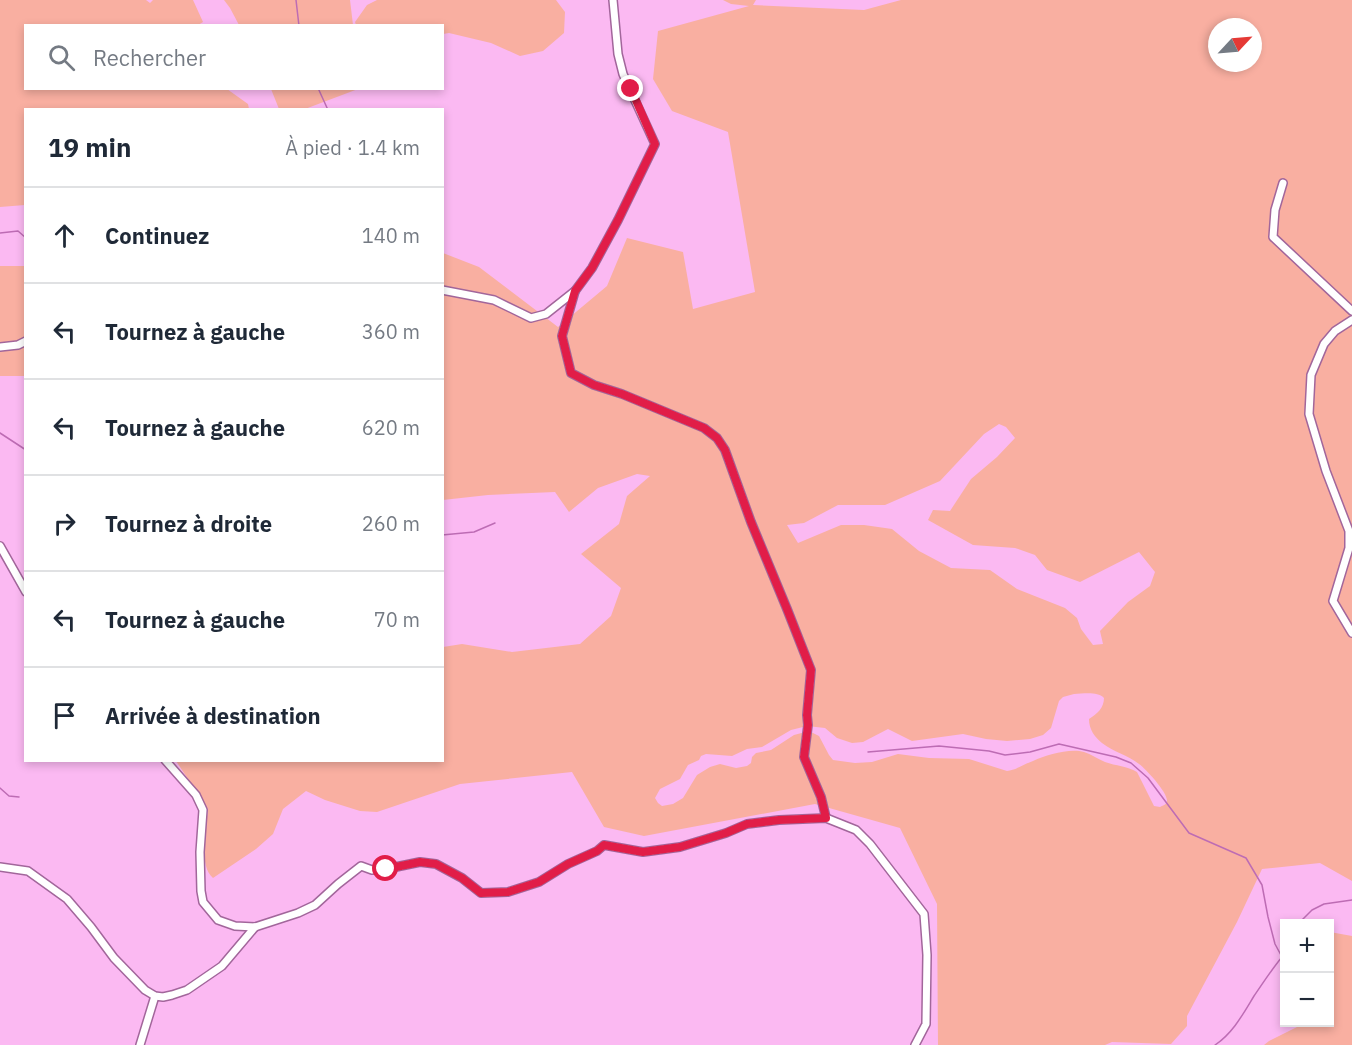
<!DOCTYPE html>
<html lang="fr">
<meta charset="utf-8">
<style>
body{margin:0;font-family:"IBM Plex Sans",sans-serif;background:#f2f2f3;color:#1f2937}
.controls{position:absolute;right:18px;bottom:18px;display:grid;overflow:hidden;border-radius:0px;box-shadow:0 3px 9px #0003}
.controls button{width:54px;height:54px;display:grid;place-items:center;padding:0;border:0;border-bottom:2px solid #e0e1e3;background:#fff;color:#1f2937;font:30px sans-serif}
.compass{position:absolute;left:1208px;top:18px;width:54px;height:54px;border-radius:50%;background:#fff;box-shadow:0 3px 9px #0003;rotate:64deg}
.stop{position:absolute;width:18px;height:18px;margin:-14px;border:4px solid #e11d48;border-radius:50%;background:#fff}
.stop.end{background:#e11d48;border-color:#fff;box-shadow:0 2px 6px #0008}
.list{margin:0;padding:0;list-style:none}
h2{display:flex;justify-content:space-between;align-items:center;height:78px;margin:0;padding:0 24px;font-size:26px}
h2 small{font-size:20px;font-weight:400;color:#747a83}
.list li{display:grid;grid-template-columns:39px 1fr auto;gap:18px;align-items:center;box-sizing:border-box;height:96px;padding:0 24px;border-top:2px solid #e0e1e3}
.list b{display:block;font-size:22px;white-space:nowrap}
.list em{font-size:20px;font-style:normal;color:#747a83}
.icon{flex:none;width:33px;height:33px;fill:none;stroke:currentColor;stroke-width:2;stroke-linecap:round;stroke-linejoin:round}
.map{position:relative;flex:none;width:1352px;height:1045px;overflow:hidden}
.search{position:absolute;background:#fff;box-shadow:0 3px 9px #0003;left:24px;top:24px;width:420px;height:66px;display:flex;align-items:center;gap:15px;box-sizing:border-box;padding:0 21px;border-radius:0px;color:#747a83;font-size:22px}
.panel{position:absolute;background:#fff;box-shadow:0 3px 9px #0003;left:24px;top:108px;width:420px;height:654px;border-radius:0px}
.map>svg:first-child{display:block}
.green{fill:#f9afa1;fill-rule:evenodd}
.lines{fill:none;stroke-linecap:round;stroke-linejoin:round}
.stream{stroke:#bd6cb4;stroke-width:1.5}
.minor-casing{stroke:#a2669b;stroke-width:10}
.minor{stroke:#fff;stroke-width:7}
.route{stroke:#e11d48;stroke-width:8}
</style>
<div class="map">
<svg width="1352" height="1045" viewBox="0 0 1352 1045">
<rect width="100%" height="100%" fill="#fbb9f2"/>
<!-- green -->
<g class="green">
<polygon points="0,0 146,0 150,3 153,0 193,0 203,22 198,25 26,26 26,88 227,89 248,104 249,109 26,110 25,205 0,207"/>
<polygon points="224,0 350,0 353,25 239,25 230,8"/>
<polygon points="377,0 556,0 565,12 564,33 543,51 520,56 491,43 449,33 443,34 442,26 356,25 355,22 367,5"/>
<path d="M723 0H756L753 5 864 10 901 0H1352V881L1320 863 1262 869 1237 922 1187 1016V1026L1171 1044 1112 1042 1105 1045H938L937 904 900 828 815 804 644 836 604 827 572 772 460 784 377 812 360 811 325 800 306 791 283 809 273 834 256 849 213 878C198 865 206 827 208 809L176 761 442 760 443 647 462 644 512 652 580 644 611 616 621 588 581 554 619 524 627 496 650 476 637 474 598 488 569 512 555 492 488 495 443 500V253L479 267 558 327 607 286 627 238 683 252 693 309 755 292 728 132 672 111 653 79 658 31 749 6 731 4ZM1217 27H1253V63H1217ZM999 424 1006 427 1015 438 997 457 971 479 950 511 933 510 928 520 973 545 1015 548 1035 555 1047 570 1080 582 1139 552 1155 572 1150 586 1128 602 1100 631 1103 644 1093 645 1081 629 1077 618 1065 608 1017 589 990 570 951 568 919 551 892 529 864 525H841L798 543 787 525 804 523 838 505H885L940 481 984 434ZM1074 694C1083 694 1097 691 1104 698 1104 708 1097 714 1089 719 1089 730 1095 737 1102 743 1113 752 1128 755 1139 764 1146 769 1168 793 1167 801 1166 805 1164 805 1160 807L1154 806 1137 772C1127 766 1116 766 1105 762 1098 759 1091 754 1084 752 1069 748 1047 755 1033 761 1024 764 1016 770 1007 771L969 759 929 758 898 754 872 762 855 763 833 760 829 755 819 736 809 731 794 735 771 750 756 753 752 757 751 763 747 766 736 768 720 764 710 767 697 775 683 798 673 804 662 806 658 803 655 798 660 789 680 779 688 765 699 760 701 756 706 754 732 756 747 749 762 747 791 730 807 726 825 728 837 738 852 743 863 742 888 729 912 741 963 734 986 739 1007 741 1030 739 1043 735 1051 728 1059 701 1063 697Z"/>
<polygon points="271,89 270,89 358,89 305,109 279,109"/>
<rect x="0" y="266" width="25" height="110"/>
<polygon points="1330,932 1352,936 1352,1045 1264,1045 1269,1041 1301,1025 1301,1023 1330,1022"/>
</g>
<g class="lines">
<!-- stream -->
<g class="stream">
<polyline points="296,0 299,26"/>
<polyline points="318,88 328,110"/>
<polyline points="0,233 18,231 26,238"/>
<polyline points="0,433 26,450"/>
<polyline points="442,535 474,532 495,523"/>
<polyline points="868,752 939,746 989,751 1005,755 1030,752 1059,744 1116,757 1131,763 1148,778 1189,833 1246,858 1262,885 1268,917 1275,944 1282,957"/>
<polyline points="0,788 9,796 19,797"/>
<polyline points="1298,924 1312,910 1324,904 1352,900"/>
<path d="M1215 1045C1233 1033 1243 1014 1254 996 1263 983 1272 969 1282 957L1284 950"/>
</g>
<!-- minor casing -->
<g class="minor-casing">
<g id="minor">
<polyline points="1283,183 1275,210 1273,237 1352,311"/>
<polyline points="442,290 494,300 531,318 546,314 575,291 592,268 618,220 655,144 623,74 618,54 613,0"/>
<polyline points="575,291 562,336 571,373 594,385 622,394 704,428 717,438 725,450 751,522 787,609 811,670 807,715 808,725 804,757 821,797 826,818"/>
<polyline points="1352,320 1335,331 1324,344 1311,375 1309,414 1326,471 1349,531 1349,548 1333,601 1352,633"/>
<polyline points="0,347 18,345 26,341"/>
<polyline points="0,546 26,592"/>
<polyline points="165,760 196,795 203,810 200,852 201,891 203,902 218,920 235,926 255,927 298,913 315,905 338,884 361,866 372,870 386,869 420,862 436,864 462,878 481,893 508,892 539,882 568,864 597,851 604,845 643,852 680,847 726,833 747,824 779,820 826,818 856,830 870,844 924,914 927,955 926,1024 915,1045"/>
<polyline points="0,867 28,871 67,899 91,927 114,958 145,990 155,996 163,997 172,995 187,990 222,966 255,927"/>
<polyline points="140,1045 155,996"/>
</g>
</g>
<!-- minor -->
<use href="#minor" class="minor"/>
</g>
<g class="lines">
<!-- route -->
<polyline class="route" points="386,869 420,862 436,864 462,878 481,893 508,892 539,882 568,864 597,851 604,845 643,852 680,847 726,833 747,824 779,820 826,818 821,797 804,757 808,725 807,715 811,670 787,609 751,522 725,450 717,438 704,428 622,394 594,385 571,373 562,336 575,291 592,268 618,220 655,144 631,89"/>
</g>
</svg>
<div class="controls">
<button>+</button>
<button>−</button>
</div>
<svg class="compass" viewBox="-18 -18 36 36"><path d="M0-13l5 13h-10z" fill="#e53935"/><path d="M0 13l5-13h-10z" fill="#747a83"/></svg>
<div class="stop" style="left:386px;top:869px"></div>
<div class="stop end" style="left:631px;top:89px"></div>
<div class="search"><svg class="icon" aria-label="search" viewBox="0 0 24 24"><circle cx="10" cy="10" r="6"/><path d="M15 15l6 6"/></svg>Rechercher</div>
<section class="panel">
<h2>19 min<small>À pied · 1.4 km</small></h2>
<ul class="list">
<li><svg class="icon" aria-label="ahead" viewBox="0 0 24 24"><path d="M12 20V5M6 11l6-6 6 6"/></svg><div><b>Continuez</b></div><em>140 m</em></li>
<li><svg class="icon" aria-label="left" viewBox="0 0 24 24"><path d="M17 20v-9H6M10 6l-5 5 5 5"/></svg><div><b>Tournez à gauche</b></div><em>360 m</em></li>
<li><svg class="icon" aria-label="left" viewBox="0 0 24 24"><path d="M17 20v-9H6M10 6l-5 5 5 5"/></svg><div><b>Tournez à gauche</b></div><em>620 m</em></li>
<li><svg class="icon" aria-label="right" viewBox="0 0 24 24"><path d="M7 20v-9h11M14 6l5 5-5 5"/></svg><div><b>Tournez à droite</b></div><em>260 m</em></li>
<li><svg class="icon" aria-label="left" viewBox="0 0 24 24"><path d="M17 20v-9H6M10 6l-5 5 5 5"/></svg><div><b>Tournez à gauche</b></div><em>70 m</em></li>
<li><svg class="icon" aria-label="arrive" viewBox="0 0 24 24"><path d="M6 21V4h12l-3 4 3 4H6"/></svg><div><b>Arrivée à destination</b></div></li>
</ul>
</section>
</div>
